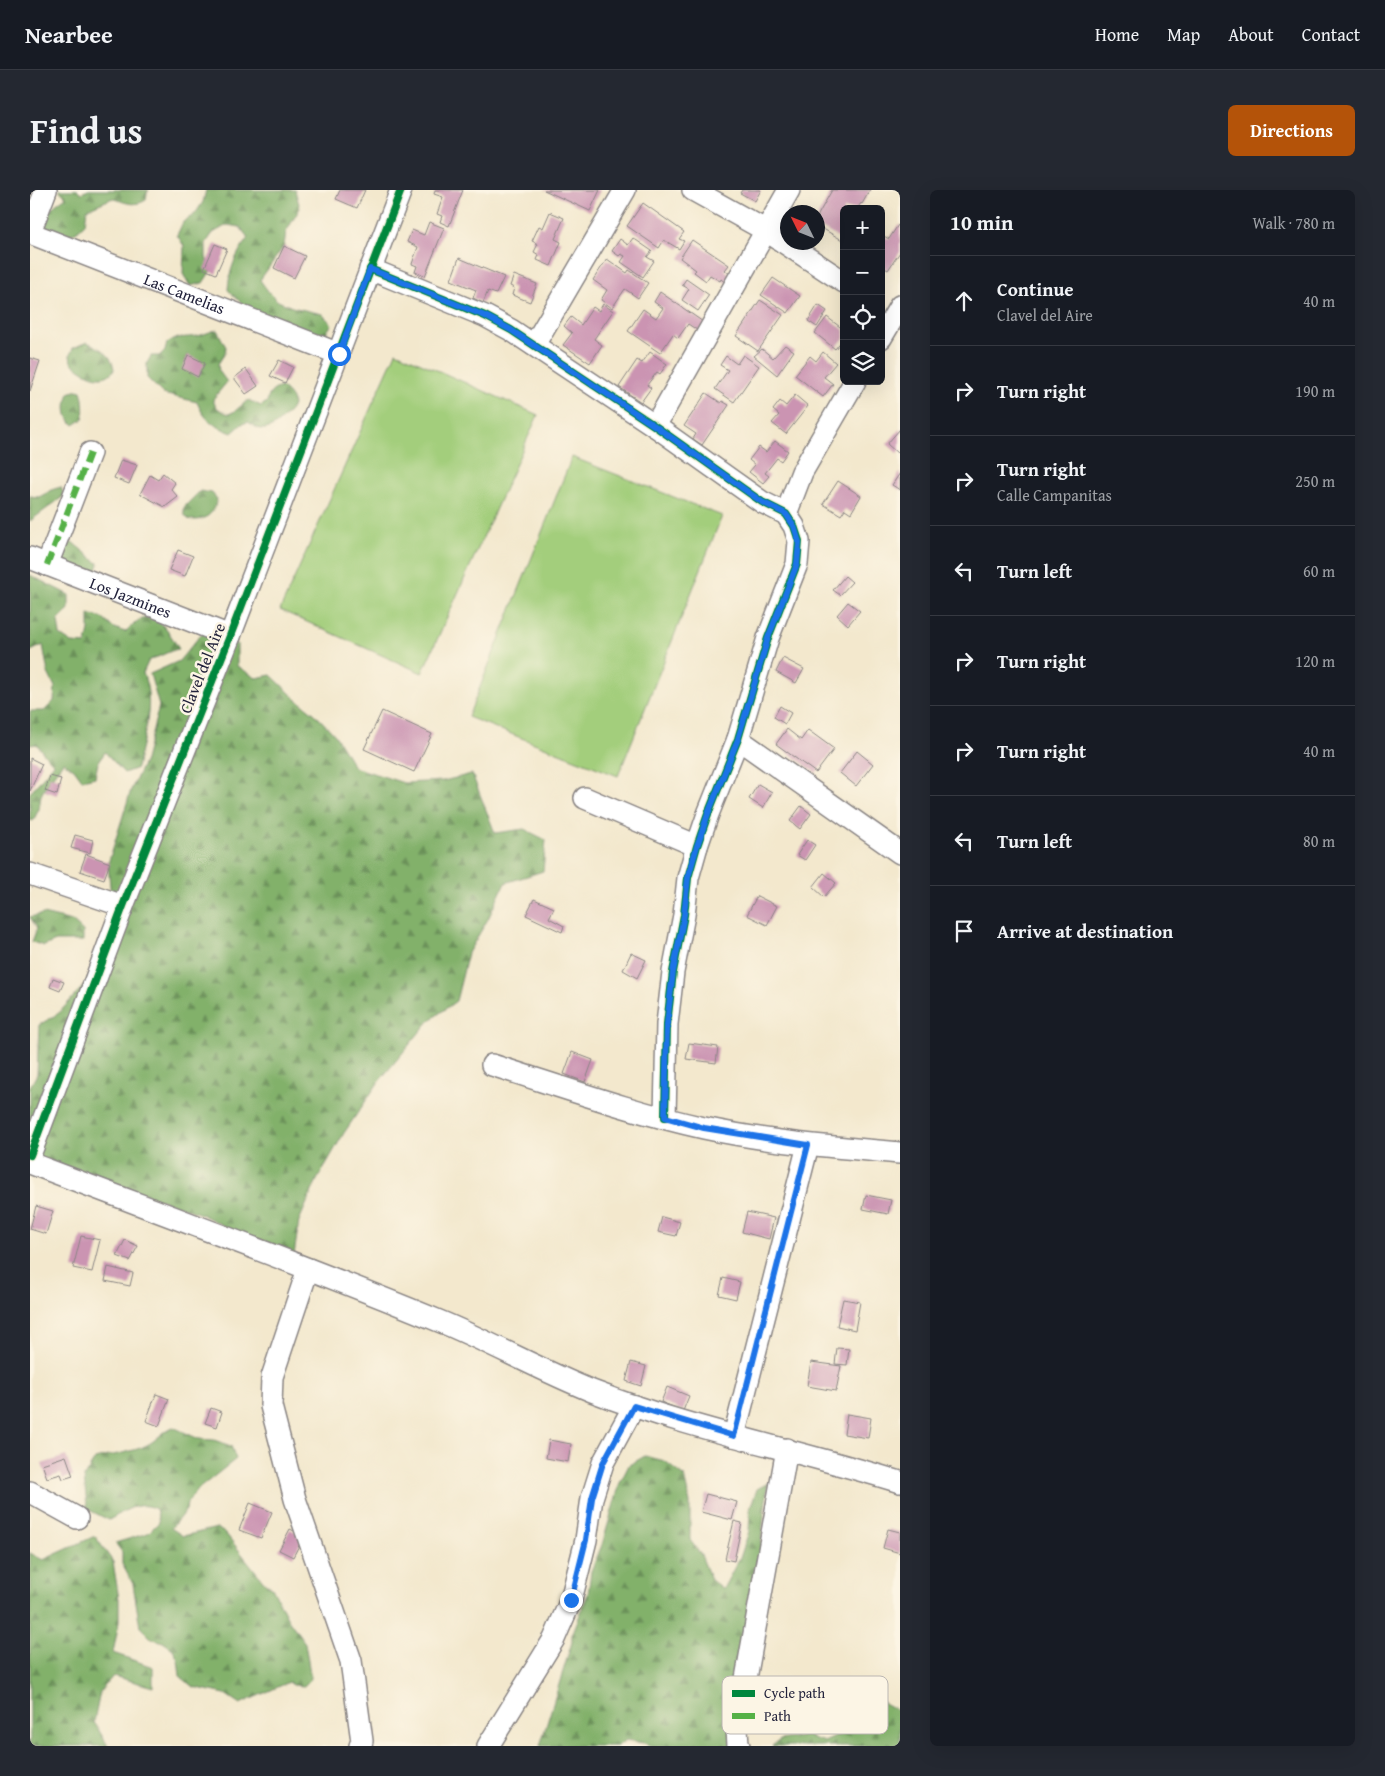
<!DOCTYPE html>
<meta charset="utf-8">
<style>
body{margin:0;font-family:"Gentium Book Plus",serif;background:#242831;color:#f1f3f6}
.controls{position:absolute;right:15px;top:15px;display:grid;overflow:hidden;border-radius:8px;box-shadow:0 5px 20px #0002}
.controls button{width:45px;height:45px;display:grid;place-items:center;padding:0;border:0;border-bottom:1px solid #363941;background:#171b24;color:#f1f3f6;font:25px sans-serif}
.compass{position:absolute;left:750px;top:15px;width:45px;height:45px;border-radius:50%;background:#171b24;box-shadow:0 5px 20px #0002;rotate:313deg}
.stop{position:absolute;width:15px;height:15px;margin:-11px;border:4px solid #1a73e8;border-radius:50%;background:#fff}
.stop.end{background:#1a73e8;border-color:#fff;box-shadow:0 1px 5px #0008}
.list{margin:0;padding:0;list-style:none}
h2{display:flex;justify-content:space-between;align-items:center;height:65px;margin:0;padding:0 20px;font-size:21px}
h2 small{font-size:16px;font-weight:400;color:#9ea1a6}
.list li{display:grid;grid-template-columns:32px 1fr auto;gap:15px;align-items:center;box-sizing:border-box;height:90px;padding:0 20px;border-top:1px solid #363941}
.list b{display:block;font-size:19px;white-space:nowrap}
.list p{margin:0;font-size:16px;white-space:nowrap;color:#9ea1a6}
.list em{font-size:16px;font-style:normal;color:#9ea1a6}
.icon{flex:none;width:28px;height:28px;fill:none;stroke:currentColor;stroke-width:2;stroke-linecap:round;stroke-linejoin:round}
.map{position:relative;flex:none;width:870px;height:1556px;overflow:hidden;border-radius:8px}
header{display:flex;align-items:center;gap:30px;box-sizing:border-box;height:70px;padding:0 25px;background:#171b24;border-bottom:1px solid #363941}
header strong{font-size:24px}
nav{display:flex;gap:28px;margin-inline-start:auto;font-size:18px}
.intro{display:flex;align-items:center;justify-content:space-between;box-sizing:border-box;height:120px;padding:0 30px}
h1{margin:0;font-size:35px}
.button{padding:12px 22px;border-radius:8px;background:#b45309;color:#fff;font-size:18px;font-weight:700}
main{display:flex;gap:30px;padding:0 30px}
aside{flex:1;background:#171b24;border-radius:8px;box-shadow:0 5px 20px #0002}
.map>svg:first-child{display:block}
.green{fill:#a3ce7b;stroke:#62785b}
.forest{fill:url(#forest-firs);stroke:#526a53}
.building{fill:#cb94b2}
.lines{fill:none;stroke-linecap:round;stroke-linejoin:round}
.minor-casing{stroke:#8a8584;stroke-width:24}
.minor{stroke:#fff;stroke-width:21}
.quiet{stroke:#55b146;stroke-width:6;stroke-dasharray:12 6;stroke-linecap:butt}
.cycleway-casing{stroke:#fcf5e5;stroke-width:11}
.cycleway{stroke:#00873e;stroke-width:8}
.route{stroke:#1a73e8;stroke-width:6}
.labels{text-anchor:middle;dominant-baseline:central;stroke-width:5;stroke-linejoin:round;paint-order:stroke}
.street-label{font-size:16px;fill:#22223b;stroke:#fcf5e5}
.key{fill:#fcf5e5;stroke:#bbb6b2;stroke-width:1}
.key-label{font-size:14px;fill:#22223b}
</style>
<header>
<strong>Nearbee</strong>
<nav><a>Home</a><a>Map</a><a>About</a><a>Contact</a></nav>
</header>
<div class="intro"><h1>Find us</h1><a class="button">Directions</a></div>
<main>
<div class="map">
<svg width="870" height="1556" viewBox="0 0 870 1556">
<defs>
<pattern id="forest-firs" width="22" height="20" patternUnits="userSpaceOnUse" patternTransform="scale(1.25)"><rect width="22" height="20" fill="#82b16b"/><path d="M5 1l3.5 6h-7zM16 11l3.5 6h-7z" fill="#6a9059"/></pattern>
</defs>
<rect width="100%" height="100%" fill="#fcf5e5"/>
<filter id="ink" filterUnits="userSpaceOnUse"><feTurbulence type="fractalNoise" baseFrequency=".02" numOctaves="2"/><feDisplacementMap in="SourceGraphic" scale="10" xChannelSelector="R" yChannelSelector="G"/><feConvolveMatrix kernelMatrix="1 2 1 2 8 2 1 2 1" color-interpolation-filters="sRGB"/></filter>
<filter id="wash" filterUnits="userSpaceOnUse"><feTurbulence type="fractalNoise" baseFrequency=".0096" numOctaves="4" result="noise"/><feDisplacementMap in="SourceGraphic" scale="20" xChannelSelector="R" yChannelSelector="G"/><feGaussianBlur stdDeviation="1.12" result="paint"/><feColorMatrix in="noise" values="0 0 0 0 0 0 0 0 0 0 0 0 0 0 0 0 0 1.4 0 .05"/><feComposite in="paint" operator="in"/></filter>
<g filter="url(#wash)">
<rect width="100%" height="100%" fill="#f3e8cd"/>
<!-- green -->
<g class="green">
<polygon points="366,162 508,225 392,483 250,420"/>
<polygon points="542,267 692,326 588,586 438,527"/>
</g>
<!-- forest -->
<g class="forest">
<path d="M29 0H48L51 3 59 0H119L117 3 116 10C105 17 95 13 83 8L57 19 55 34C39 50 34 47 14 40 11 23 24 16 36 7Z"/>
<path d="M176 0H265L270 18 256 42 254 56 230 90 238 101 248 111 262 117 292 124 302 134 294 146 252 140 218 119 198 100C199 80 206 64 218 48L210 37 197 35 183 43 176 53V67L180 82 173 93 160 96 153 84 154 56 147 45 153 32 165 24 173 12Z"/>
<path d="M187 140 196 157 195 163 188 174 189 181 197 192 183 209C185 218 190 221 199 224L205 221 218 210 231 216 237 212C239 203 242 200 251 197 269 212 265 217 250 231 245 235 239 240 232 239 227 239 222 234 218 232L212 234 202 243C184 236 174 230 167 212L133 204 117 188V173L121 166H129L135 161 137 153C147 146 155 148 167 146 174 145 180 141 187 140Z"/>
<path d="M57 152C70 158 83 165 84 180 73 195 52 183 41 172L40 165 43 158Z"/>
<path d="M47 200 51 201C54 209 54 221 53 229L44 235C34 227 35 214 39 203Z"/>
<polygon points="31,297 34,306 0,331 0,306 9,307 24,299"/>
<path d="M170 301 182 303 187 309C185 324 173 333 158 329L154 324V317Z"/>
<path d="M42 352 69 374 67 380 61 384C51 380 30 376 31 364 32 357 36 355 42 352Z"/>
<path d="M0 385 39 405V419L28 431 30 445 42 453 56 454 59 440V424L72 428 82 437 95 442 106 432 122 425C134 435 141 445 149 459 140 460 128 468 119 470L113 483C126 516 113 545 107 578L94 583 75 562 68 573 65 587 52 590 44 579 33 572 18 593 11 605 9 619 3 631 0 630V603L24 574 14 564 7 554 0 555V521H14L24 511 25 497 18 483 13 455 1 461 0 458Z"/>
<polygon points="173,442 207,454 207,476 226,488 241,485 266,509 285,524 305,545 324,577 374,593 413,591 442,584 465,643 494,639 516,650 513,681 475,693 458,729 438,763 426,811 399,831 350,890 314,943 287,990 269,1031 263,1072 171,1024 0,964 0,897 7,884 9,835 29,823 55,794 84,740 78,674 101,600 115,570 129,516 120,484 149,471"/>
<polygon points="13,724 42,731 53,741 53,751 26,751 14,756 2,752 7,738 0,727"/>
<path d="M143 1237 169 1249 184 1250 201 1256 206 1269 167 1300 157 1313 156 1320 141 1338 153 1346 187 1338 196 1344 235 1393 242 1397 258 1429 275 1453 281 1489 274 1496 263 1495 259 1492 210 1514 195 1504 163 1497 150 1486 148 1470 143 1459 133 1452 121 1448 110 1437 103 1394 92 1374V1362L85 1353 118 1343 129 1332 126 1319C108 1310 95 1321 79 1330L61 1321 57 1317 54 1287 65 1269C80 1265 104 1262 117 1255 127 1250 133 1241 143 1237Z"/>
<polygon points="615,1266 635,1271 654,1286 660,1313 660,1350 671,1365 681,1390 693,1399 711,1365 719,1341 720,1319 727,1299 738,1293 732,1343 730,1377 718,1409 718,1460 702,1556 622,1556 614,1553 596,1550 587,1556 510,1556 542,1452 542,1445 558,1404 561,1381 572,1355 590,1293 599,1275"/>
<polygon points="65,1346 83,1372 89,1409 89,1432 83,1463 123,1477 123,1497 83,1486 70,1502 64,1532 78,1556 0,1556 0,1363 13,1370"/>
<polygon points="852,1512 870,1522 870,1556 742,1556 750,1550 777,1546 794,1552 819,1541 823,1523"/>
</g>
<g id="blocks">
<!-- building -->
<g class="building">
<polygon points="310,0 335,0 327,18 306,9"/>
<polygon points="405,0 433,0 419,36 410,32 412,26 407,24 413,7 404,4"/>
<polygon points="514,0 570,0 560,21"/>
<polygon points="712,0 731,0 725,11 710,3"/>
<polygon points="802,0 840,0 832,14 831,13 827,19 814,19 814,51 788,36 788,25"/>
<polygon points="613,13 654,42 649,49 654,51 649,59 634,50 629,58 597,36"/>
<polygon points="520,22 534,28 525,49 531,52 521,76 507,70 509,65 504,62 508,54 502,51 509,36 513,38"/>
<polygon points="399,32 414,38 395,86 385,82 387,76 382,74 388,57 377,52 382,40 394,45"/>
<polygon points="868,35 870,36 870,62 858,80 851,76 851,46 852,45 859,49"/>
<polygon points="603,48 622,61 617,67 624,71 613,87 591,72 595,66 591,64 589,66 582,61 590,49 598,55"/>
<polygon points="662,50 699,75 695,80 701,85 696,93 691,89 690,91 680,85 676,91 664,82 666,80 650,68"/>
<polygon points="185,54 197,59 186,84 174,79"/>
<polygon points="254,56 275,66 264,88 244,78"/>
<polygon points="429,68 474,87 466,104 458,101 453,113 443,108 446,100 421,90"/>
<polygon points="577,69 597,83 599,80 618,93 608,108 595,99 582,118 571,110 577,100 563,90"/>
<polygon points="484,85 507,94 500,112 482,105 484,98 480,96"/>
<polygon points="743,88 770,106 758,123 731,105"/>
<polygon points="656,89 679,105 668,121 652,110 659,99 652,95"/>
<polygon points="630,102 676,134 670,142 658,134 648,148 643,144 630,163 598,141 613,119 626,128 633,118 624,112"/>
<polygon points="730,110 753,125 728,161 706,146"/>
<polygon points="573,114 583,121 564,149 572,155 560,173 533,155 542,143 534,136 541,127 551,135 563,117 569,121"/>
<polygon points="788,115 797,121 787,137 778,131"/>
<polygon points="797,127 814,140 814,148 805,159 785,143"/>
<polygon points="755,155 764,161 747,185 724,166 732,159 743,168"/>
<polygon points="620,162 637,174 630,184 627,182 617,195 621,198 611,212 589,197 607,170 612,173"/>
<polygon points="793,162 806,173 794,187 803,194 793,207 765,185 780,166 786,171"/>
<polygon points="158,165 175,173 168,187 152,179"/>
<polygon points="713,165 729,176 704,212 685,199 698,180 690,175 696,166 707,174"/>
<polygon points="0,168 10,171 0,201"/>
<polygon points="249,170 263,177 255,193 240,186"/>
<polygon points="216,179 228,196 216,204 204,188"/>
<polygon points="676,203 691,213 692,211 699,215 672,255 663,249 666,244 654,236"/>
<polygon points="765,205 778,216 756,244 742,233 749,225 743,220 750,211 756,216"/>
<polygon points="870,239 870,260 867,263 857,254"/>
<polygon points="745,251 758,261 751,271 747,268 735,283 739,286 733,293 719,282 725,275 719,270 729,257 736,262"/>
<polygon points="91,270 107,275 99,294 84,288"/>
<polygon points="133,283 145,293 141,299 148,307 135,317 110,304 120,285 128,290"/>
<polygon points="870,283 870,300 862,295"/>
<polygon points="808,291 831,306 821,323 815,319 811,325 793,314"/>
<polygon points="148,360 163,366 155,386 139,380"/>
<polygon points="815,386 822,392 810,405 803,400"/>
<polygon points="818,412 830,421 818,435 807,425"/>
<polygon points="753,468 774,479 766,493 746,482"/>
<polygon points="750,516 761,523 755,534 744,527"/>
<polygon points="352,521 402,544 384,582 334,559"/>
<polygon points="757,539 771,550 778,540 804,559 786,583 746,554"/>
<polygon points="827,561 843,574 826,596 810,583"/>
<polygon points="0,568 12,574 0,601"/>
<polygon points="20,586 31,589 27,605 15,601"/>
<polygon points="728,594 742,602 733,618 719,609"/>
<polygon points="771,616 781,624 770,639 760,631"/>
<polygon points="45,645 63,650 60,663 41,658"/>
<polygon points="777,650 785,655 775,670 767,665"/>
<polygon points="56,664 80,673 74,689 50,681"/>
<polygon points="794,683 806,693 794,707 783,697"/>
<polygon points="727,706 747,716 737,735 717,725"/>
<polygon points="504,709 524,718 519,728 534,736 532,742 496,725"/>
<polygon points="601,763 616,770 607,788 593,780"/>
<polygon points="23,788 34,792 30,801 20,797"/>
<polygon points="659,853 688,857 686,873 656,869"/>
<polygon points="542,862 563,870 555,892 534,884"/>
<polygon points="836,1005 861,1010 858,1024 833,1019"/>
<polygon points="6,1016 23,1021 16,1044 0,1039"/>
<polygon points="717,1022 744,1028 739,1049 712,1042"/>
<polygon points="632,1027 650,1032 646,1046 628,1042"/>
<polygon points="51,1046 70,1050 62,1082 43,1078"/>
<polygon points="95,1050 108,1056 100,1071 87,1066"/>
<polygon points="78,1077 103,1083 100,1096 75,1091"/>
<polygon points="693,1088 710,1092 706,1109 689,1105"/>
<polygon points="813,1109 830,1112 825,1140 807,1136"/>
<polygon points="807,1158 819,1159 817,1175 805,1174"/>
<polygon points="601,1172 616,1176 611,1196 596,1191"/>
<polygon points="781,1172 811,1176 806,1201 777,1196"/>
<polygon points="637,1197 659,1206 653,1221 631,1212"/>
<polygon points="126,1204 139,1209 129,1236 116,1231"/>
<polygon points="181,1218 192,1222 187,1237 175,1233"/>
<polygon points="817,1224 841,1228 838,1248 814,1244"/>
<polygon points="519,1250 541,1254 538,1272 516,1268"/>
<polygon points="36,1266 43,1286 33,1289 31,1284 17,1288 12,1274"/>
<polygon points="676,1304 707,1312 702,1330 671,1322"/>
<polygon points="220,1313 242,1322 231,1348 209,1340"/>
<polygon points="704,1331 712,1333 704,1371 695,1369"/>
<polygon points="260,1339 274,1346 263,1367 249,1360"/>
<polygon points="858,1339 870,1342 870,1363 853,1358"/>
</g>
</g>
</g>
<g filter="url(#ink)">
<use href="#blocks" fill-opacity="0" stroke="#8a8584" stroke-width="1"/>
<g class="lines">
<!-- minor casing -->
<g class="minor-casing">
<g id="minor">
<polyline points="663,0 735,40 814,92"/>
<polyline points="0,42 16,0"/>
<path id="s1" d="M0 43 309 164"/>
<polyline points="340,79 455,126 481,140 625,236 732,312 756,324 764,336 769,351 767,374 738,448 708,549 678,624 667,656 658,688 654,725 643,782 637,834 635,927"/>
<polyline points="851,148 870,116"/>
<polyline points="504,155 595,0"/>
<polyline points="625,236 759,0"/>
<polyline points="756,324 772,282 825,191"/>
<path id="s2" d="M0 368 200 446"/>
<polyline points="17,375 60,263"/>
<polyline points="708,549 870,663"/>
<polyline points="555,608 667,656"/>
<polyline points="0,684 93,716"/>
<path d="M462 875C532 897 602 922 674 938 738 952 804 957 870 963"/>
<polyline points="0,965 93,716 200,446 371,0"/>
<path d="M0 973C136 1025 274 1075 409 1131 460 1152 510 1180 562 1201 662 1240 768 1260 870 1292"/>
<polyline points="278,1079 242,1187 241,1216 265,1309 321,1471 332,1551 330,1556"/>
<polyline points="704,1246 778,955"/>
<polyline points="0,1302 47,1328"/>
<polyline points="458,1556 524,1449 541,1410 556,1350 562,1308 573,1273 604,1216"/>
<polyline points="709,1556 708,1555 707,1539 757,1259"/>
</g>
</g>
<!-- minor -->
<use href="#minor" class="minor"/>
<!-- quiet -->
<polyline class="quiet" points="17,375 60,263"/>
<!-- cycleway casing -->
<g class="cycleway-casing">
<g id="cycleway">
<polyline points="340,79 455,126 481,140 625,236 732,312 756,324 764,336 769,351 767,374 738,448 708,549 678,624 667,656 658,688 654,725 643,782 637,834 635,927"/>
<polyline points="0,965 93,716 200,446 371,0"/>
</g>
</g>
<!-- cycleway -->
<use href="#cycleway" class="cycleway"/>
</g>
</g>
<g class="lines" filter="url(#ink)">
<!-- route -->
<polyline class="route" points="309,164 340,79 455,126 481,140 625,236 732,312 756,324 764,336 769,352 767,374 738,448 708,549 678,624 667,656 658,688 654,725 643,782 637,834 635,927 674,938 778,955 704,1246 604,1216 573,1273 562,1308 556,1350 541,1410"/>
</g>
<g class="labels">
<!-- street labels -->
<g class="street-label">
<text stroke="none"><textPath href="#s1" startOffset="166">Las Camelias</textPath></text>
<text stroke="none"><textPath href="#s2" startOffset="108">Los Jazmines</textPath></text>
<text transform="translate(172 478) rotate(-68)">Clavel del Aire</text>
</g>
</g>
<!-- legend -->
<rect x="692" y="1486" width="166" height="58" rx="8" class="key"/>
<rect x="702" y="1500" width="23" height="7" fill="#00873e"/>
<rect x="702" y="1523" width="23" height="6" fill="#55b146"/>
<g class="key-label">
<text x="734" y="1508">Cycle path</text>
<text x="734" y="1531">Path</text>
</g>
</svg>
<div class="controls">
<button>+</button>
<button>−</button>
<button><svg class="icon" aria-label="locate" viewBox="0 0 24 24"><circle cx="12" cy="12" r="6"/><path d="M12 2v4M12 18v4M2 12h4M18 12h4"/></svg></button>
<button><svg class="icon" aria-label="layers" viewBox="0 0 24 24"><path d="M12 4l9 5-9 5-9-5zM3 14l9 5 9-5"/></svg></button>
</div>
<svg class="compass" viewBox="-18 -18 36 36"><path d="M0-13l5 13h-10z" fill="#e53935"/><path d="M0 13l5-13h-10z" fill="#9ea1a6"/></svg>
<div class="stop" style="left:309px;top:164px"></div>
<div class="stop end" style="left:541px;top:1410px"></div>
</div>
<aside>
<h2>10 min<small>Walk · 780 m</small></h2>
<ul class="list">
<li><svg class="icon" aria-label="ahead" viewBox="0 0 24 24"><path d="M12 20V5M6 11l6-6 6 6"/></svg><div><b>Continue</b><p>Clavel del Aire</p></div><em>40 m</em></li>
<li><svg class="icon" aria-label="right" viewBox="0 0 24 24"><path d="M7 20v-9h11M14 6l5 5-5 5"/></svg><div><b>Turn right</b></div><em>190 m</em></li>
<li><svg class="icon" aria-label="right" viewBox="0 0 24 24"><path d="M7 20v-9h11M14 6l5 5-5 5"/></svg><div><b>Turn right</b><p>Calle Campanitas</p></div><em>250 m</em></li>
<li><svg class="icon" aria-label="left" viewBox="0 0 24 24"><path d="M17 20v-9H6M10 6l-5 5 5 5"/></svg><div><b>Turn left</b></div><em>60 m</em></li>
<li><svg class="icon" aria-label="right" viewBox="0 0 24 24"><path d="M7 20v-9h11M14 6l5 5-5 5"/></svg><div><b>Turn right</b></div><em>120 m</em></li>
<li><svg class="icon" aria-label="right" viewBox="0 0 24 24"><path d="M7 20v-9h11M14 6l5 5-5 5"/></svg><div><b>Turn right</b></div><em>40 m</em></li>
<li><svg class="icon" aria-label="left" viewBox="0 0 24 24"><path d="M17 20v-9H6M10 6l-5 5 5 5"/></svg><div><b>Turn left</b></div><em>80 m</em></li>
<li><svg class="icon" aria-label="arrive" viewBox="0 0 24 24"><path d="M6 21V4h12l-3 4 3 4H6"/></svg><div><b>Arrive at destination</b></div></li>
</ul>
</aside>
</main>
